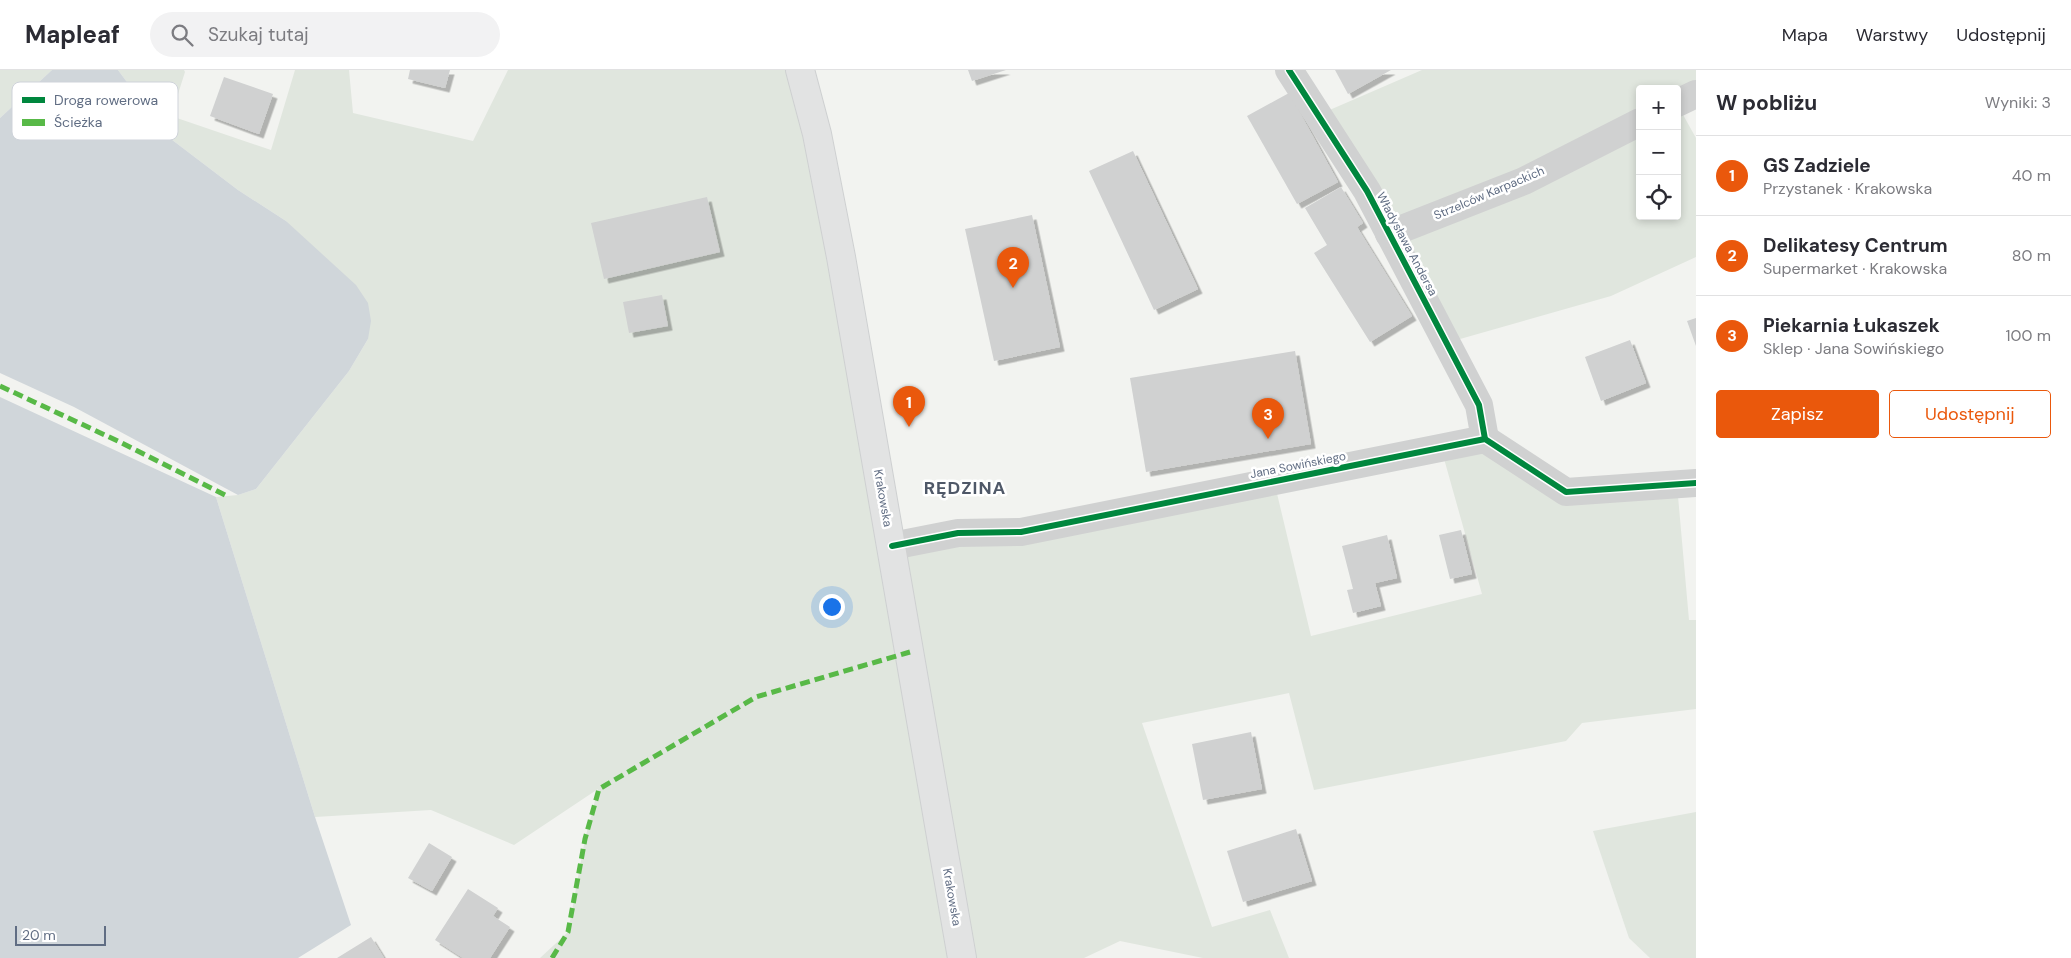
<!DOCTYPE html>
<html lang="pl">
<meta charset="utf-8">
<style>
body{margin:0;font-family:"DM Sans",sans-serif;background:#f2f2f3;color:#2b2b33}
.controls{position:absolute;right:15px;top:15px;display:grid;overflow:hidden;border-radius:5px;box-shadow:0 2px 8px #0003}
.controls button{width:45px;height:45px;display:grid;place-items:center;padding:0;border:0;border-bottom:1px solid #e1e1e2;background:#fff;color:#2b2b33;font:25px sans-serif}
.scale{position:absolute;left:15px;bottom:12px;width:91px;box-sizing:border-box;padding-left:5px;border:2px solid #606d83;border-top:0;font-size:14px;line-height:18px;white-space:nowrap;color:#606d83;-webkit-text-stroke:4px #fff;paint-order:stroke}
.you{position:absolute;left:831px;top:536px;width:18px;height:18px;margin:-12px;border:4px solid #fff;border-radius:50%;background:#1a73e8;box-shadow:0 0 0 8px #1a73e833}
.badge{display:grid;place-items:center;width:32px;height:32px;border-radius:50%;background:#ea580c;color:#fff;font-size:16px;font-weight:700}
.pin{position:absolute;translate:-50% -41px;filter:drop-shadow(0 1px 2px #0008)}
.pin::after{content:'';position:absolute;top:26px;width:18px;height:15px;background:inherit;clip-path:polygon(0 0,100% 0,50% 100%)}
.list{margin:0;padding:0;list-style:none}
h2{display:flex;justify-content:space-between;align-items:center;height:65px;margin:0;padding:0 20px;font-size:21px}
h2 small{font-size:16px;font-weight:400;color:#7c7c81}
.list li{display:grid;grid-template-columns:32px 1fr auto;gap:15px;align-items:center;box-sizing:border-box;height:80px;padding:0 20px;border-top:1px solid #e1e1e2}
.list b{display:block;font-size:19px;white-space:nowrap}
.list p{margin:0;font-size:16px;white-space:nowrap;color:#7c7c81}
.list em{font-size:16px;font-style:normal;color:#7c7c81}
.actions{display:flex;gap:10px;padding:15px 20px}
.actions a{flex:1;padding:11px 0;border:1px solid #ea580c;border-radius:5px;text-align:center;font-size:18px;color:#ea580c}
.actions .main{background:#ea580c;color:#fff}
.icon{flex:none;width:28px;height:28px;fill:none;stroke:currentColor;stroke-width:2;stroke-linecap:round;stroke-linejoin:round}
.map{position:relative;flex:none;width:1696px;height:888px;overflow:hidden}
header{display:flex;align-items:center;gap:30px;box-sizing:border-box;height:70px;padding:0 25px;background:#fff;border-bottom:1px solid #e1e1e2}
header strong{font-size:24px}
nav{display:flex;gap:28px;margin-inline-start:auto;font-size:18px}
.search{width:350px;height:45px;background:#f2f2f3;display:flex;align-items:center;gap:12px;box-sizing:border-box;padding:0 18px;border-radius:28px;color:#7c7c81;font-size:19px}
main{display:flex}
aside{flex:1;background:#fff}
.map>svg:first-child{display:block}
.green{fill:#e0e6de}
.water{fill:#d0d6da}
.building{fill:#d0d1d1;filter:url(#shadow)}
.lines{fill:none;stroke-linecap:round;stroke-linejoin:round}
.major-casing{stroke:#ced0d1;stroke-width:30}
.minor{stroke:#d0d1d1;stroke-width:28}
.major{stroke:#e2e3e3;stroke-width:28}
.quiet{stroke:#58b947;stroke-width:5;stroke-dasharray:10 5;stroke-linecap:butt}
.cycleway-casing{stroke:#fff;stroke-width:9}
.cycleway{stroke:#00873e;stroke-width:6}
.labels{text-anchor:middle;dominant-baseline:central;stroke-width:5;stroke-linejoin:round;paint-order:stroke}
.street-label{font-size:12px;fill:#606d83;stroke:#fff}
.district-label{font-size:18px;font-weight:bold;letter-spacing:1px;fill:#4f5868;stroke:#fff}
.key{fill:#fff;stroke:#cfd3da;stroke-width:1}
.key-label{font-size:14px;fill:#606d83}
</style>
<header>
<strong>Mapleaf</strong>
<div class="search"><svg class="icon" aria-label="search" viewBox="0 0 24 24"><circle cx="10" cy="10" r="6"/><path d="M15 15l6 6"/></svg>Szukaj tutaj</div>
<nav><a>Mapa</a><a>Warstwy</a><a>Udostępnij</a></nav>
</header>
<main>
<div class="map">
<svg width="1696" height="888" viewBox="0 0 1696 888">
<defs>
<filter id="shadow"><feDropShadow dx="4.5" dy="4.5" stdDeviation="0" flood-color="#0004"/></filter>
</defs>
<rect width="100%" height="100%" fill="#f2f3f0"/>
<!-- green -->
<g class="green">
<polygon points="0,0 52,0 0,48"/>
<polygon points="118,0 184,0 185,2 171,46 271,80 295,0 349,0 353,43 473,71 508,0 800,0 892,476 1274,411 1311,566 1482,524 1441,378 1485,369 1566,421 1677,415 1689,550 1696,550 1696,639 1582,653 1566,671 1314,720 1289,623 1142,653 1212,857 1270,840 1289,888 1203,888 1120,871 1084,888 540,888 568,862 585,769 598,719 514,775 431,740 315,747 216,427 238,425 256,419 349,301 368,269 286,151 238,120 167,66"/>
<polygon points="1422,0 1696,0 1696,24 1677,19 1640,19 1640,146 1677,146 1677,34 1696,68 1696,187 1611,226 1446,273 1318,45"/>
<polygon points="1696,742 1696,888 1650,888 1629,868 1593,761"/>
</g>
<!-- water -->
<g class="water">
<polygon points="52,0 118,0 167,66 238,120 286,151 356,215 368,233 371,251 368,269 349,301 256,419 238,425 74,337 0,303 0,48"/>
<polygon points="0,327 216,427 315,747 351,855 298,888 0,888"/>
</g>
<!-- building -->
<g class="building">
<polygon points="410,0 450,0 445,18 408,9"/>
<polygon points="968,0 1006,0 972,11"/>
<polygon points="1335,0 1391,0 1348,24"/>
<polygon points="224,7 273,24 259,64 210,46"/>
<polygon points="1289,23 1338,112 1297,134 1247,46"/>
<polygon points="1133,81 1198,219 1154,240 1089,101"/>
<polygon points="1341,117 1363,153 1357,157 1412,246 1370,272 1314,183 1327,175 1305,138"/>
<polygon points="707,127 720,182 604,209 591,153"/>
<polygon points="1032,145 1060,277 994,291 965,159"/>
<polygon points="662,225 668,256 629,263 623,232"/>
<polygon points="1696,248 1696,276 1687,251"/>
<polygon points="1630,270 1646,313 1601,331 1585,287"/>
<polygon points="1295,281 1311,374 1146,402 1130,308"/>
<polygon points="1461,460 1472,504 1450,509 1439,465"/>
<polygon points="1387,465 1397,508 1375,513 1381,536 1353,543 1347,520 1353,519 1342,476"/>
<polygon points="1251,662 1262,719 1203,730 1192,674"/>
<polygon points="1296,759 1312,811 1243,832 1227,781"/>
<polygon points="429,773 452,787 432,821 408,808"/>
<polygon points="468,819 498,838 493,846 510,857 490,888 463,888 435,870"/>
<polygon points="371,867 384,888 337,888"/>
</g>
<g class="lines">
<!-- major casing -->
<g class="major-casing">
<polyline id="major" points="800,0 817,64 841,187 962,888"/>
</g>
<!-- minor -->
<g class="minor">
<polyline points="1289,0 1367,121 1479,335 1485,369"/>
<polyline points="1677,33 1696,24"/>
<polyline points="1389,164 1524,111 1640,52"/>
<polyline points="892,476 958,463 1021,462 1485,369 1566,422 1696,413"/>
</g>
<!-- major -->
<use href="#major" class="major"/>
<!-- quiet -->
<g class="quiet">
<polyline points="0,316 122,373 227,426"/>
<polyline points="552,888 568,862 585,769 599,719 756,627 910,582"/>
</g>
<!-- cycleway casing -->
<g class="cycleway-casing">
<g id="cycleway">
<polyline points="1289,0 1367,121 1479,335 1485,369"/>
<polyline points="892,476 958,463 1021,462 1485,369 1566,422 1696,413"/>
</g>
</g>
<!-- cycleway -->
<use href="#cycleway" class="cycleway"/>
</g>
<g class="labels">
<!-- street labels -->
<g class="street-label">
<text transform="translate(1489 123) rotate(-23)">Strzelców Karpackich</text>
<text transform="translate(1407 174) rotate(62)">Władysława Andersa</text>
<text transform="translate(1298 395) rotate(-11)">Jana Sowińskiego</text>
<text transform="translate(883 428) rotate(80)">Krakowska</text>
<text transform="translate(952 827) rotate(80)">Krakowska</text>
</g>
<!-- district labels -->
<g class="district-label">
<text x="965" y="418">RĘDZINA</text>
</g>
</g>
<!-- legend -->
<rect x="12" y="12" width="166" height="58" rx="8" class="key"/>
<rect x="22" y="27" width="23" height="6" fill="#00873e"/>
<rect x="22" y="49" width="23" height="7" fill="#58b947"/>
<g class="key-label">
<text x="54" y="35">Droga rowerowa</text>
<text x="54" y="57">Ścieżka</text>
</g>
</svg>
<div class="controls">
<button>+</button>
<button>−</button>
<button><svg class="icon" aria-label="locate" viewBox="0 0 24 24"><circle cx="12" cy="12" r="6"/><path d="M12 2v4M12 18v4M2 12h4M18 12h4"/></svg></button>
</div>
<div class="scale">20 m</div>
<div class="you"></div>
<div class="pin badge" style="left:909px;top:357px">1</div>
<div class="pin badge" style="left:1013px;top:218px">2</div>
<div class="pin badge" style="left:1268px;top:369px">3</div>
</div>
<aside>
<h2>W pobliżu<small>Wyniki: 3</small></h2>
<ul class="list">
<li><span class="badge">1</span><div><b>GS Zadziele</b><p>Przystanek · Krakowska</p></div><em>40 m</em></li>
<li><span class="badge">2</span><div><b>Delikatesy Centrum</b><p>Supermarket · Krakowska</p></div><em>80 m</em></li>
<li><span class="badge">3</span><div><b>Piekarnia Łukaszek</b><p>Sklep · Jana Sowińskiego</p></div><em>100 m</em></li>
</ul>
<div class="actions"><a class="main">Zapisz</a><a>Udostępnij</a></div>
</aside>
</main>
